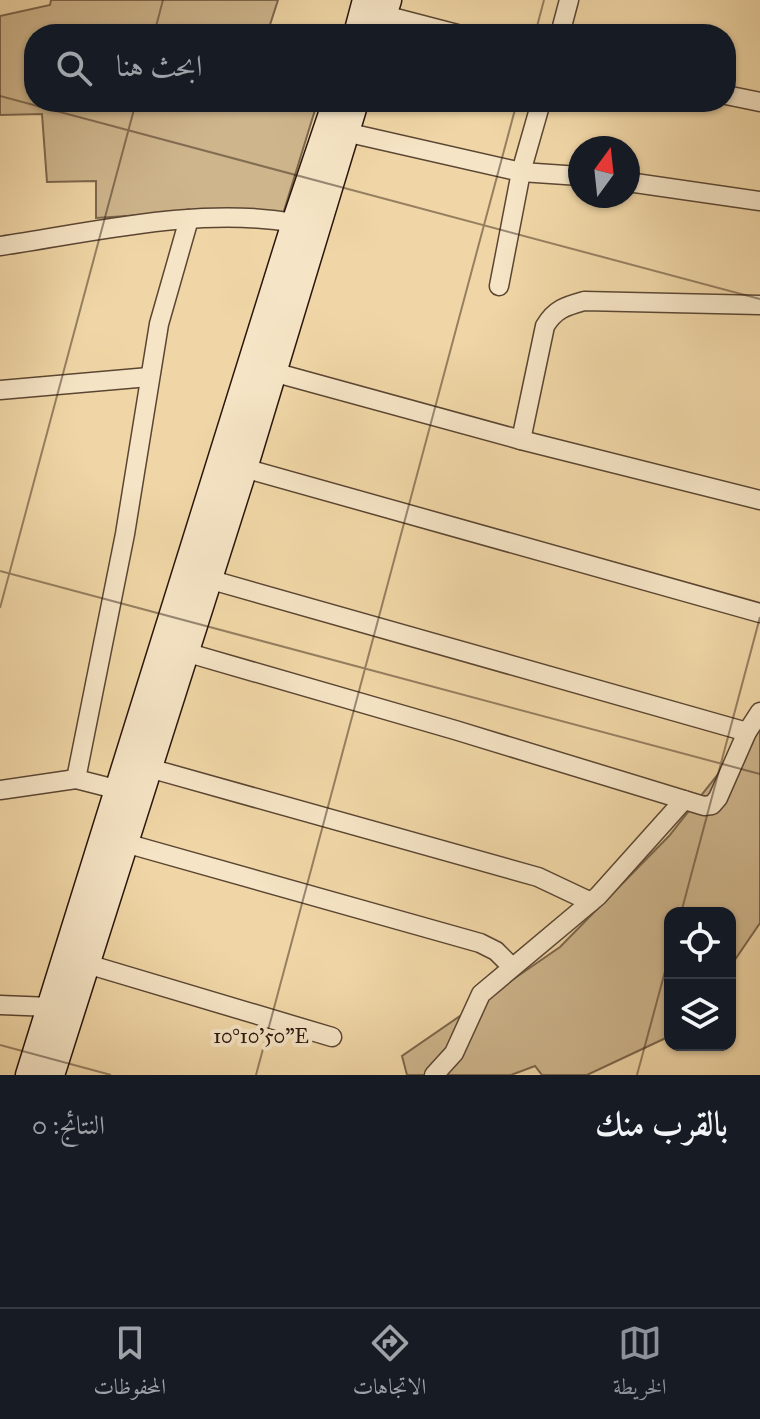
<!DOCTYPE html>
<html lang="ar">
<meta charset="utf-8">
<style>
body{margin:0;font-family:"IM FELL Great Primer",Amiri,serif;background:#242831;color:#f1f3f6;direction:rtl}
.controls{position:absolute;right:24px;bottom:24px;display:grid;overflow:hidden;border-radius:16px;box-shadow:0 2px 6px #0004}
.controls button{width:72px;height:72px;display:grid;place-items:center;padding:0;border:0;border-bottom:2px solid #363941;background:#171b24;color:#f1f3f6;font:40px sans-serif}
.compass{position:absolute;left:568px;top:136px;width:72px;height:72px;border-radius:50%;background:#171b24;box-shadow:0 2px 6px #0004;rotate:15deg}
.list{margin:0;padding:0;list-style:none}
h2{display:flex;justify-content:space-between;align-items:center;height:104px;margin:0;padding:0 32px;font-size:34px}
h2 small{font-size:26px;font-weight:400;color:#9ea1a6}
.icon{flex:none;width:44px;height:44px;fill:none;stroke:currentColor;stroke-width:2;stroke-linecap:round;stroke-linejoin:round}
.map{position:relative;flex:none;width:760px;height:1075px;overflow:hidden;direction:ltr}
.search{position:absolute;background:#171b24;box-shadow:0 2px 6px #0004;left:24px;right:24px;top:24px;height:88px;display:flex;align-items:center;gap:20px;box-sizing:border-box;padding:0 28px;border-radius:32px;color:#9ea1a6;font-size:30px}
.sheet{height:232px;background:#171b24}
nav{display:flex;justify-content:space-around;align-items:center;box-sizing:border-box;height:112px;border-top:2px solid #363941;background:#171b24;font-size:22px;color:#9ea1a6}
nav a{display:grid;justify-items:center;gap:4px}
nav .on{color:#8c9099}
.map>svg:first-child{display:block}
.green{fill:#ceb58c;stroke:#7c664c;stroke-width:2}
.lines{fill:none;stroke-linecap:round;stroke-linejoin:round}
.street-casing{stroke:#5b4633;stroke-width:21}
.secondary-casing{stroke:#29160d;stroke-width:29}
.street{stroke:#f5e4c5;stroke-width:18}
.secondary{stroke:#f5e4c5;stroke-width:26}
.ticks{fill:none;stroke:#29160d;stroke-width:2;stroke-opacity:0.45}
.ticks-label{font-size:20px;text-anchor:middle;fill:#29160d;stroke:#f5e4c5;stroke-width:8;stroke-linejoin:round;paint-order:stroke}
</style>
<div class="map">
<svg width="760" height="1075" viewBox="0 0 760 1075">
<rect width="100%" height="100%" fill="#f0d6a6"/>
<filter id="stains"><feTurbulence type="fractalNoise" baseFrequency=".0025" numOctaves="4"/><feColorMatrix values="0 0 0 0 .2 0 0 0 0 .09 0 0 0 0 .02 0 0 0 .5 -.17"/></filter>
<radialGradient id="worn" r=".72"><stop offset=".6" stop-color="#630" stop-opacity="0"/><stop offset="1" stop-color="#630" stop-opacity=".3"/></radialGradient>
<!-- green -->
<g class="green">
<polygon points="51,0 278,0 267,34 34,34 34,102 277,102 315,110 283,214 188,212 96,218 96,181 47,182 42,114 0,115 0,16 50,5"/>
<polygon points="760,721 760,923 730,967 730,913 670,913 670,1036 587,1075 542,1075 535,1066 511,1075 407,1075 402,1056 560,947 669,836"/>
</g>
<g class="lines">
<!-- street casing -->
<g class="street-casing">
<g id="street">
<polyline points="384,15 457,34"/>
<polyline points="560,34 569,0"/>
<polyline points="726,95 760,102"/>
<polyline points="345,132 521,172 580,176"/>
<polyline points="628,182 760,201"/>
<path d="M0 246C95 232 200 206 295 223"/>
<polyline points="499,286 521,172 541,102"/>
<polyline points="273,372 521,440 760,500"/>
<polyline points="0,390 149,377"/>
<path d="M521 440 545 326C555 309 566 306 584 301L760 305"/>
<polyline points="244,468 760,613"/>
<polyline points="208,579 747,732"/>
<polyline points="185,652 455,730 704,806 712,805 718,798 747,732 760,712"/>
<polyline points="149,768 538,877 591,902"/>
<polyline points="76,779 125,534 159,324 189,219"/>
<polyline points="0,790 76,779 127,792"/>
<polyline points="125,843 480,943 496,951 512,967"/>
<polyline points="87,964 332,1037"/>
<polyline points="0,1005 51,1007"/>
<polyline points="434,1075 454,1053 481,994 598,896 684,800"/>
</g>
</g>
<!-- secondary casing -->
<g class="secondary-casing">
<g id="secondary">
<polyline points="357,34 366,0"/>
<polyline points="377,34 388,0"/>
<polyline points="29,1075 295,223 336,102"/>
<polyline points="51,1075 244,468 355,102"/>
</g>
</g>
<!-- street -->
<use href="#street" class="street"/>
<!-- secondary -->
<use href="#secondary" class="secondary"/>
</g>
<!-- ticks -->
<path class="ticks" d="M154 34 163 0M535 34 544 0M0 96 760 299M0 571 760 774M0 608 136 102M681 913 760 617M0 1045 111 1075M256 1075 517 102M637 1075 670 953"/>
<g class="ticks-label">
<text x="261" y="1043">10°10'50"E</text>
</g>
<rect width="100%" height="100%" filter="url(#stains)"/>
<rect width="100%" height="100%" fill="url(#worn)"/>
</svg>
<div class="controls">
<button><svg class="icon" aria-label="locate" viewBox="0 0 24 24"><circle cx="12" cy="12" r="6"/><path d="M12 2v4M12 18v4M2 12h4M18 12h4"/></svg></button>
<button><svg class="icon" aria-label="layers" viewBox="0 0 24 24"><path d="M12 4l9 5-9 5-9-5zM3 14l9 5 9-5"/></svg></button>
</div>
<svg class="compass" viewBox="-18 -18 36 36"><path d="M0-13l5 13h-10z" fill="#e53935"/><path d="M0 13l5-13h-10z" fill="#9ea1a6"/></svg>
<div class="search"><svg class="icon" aria-label="search" viewBox="0 0 24 24"><circle cx="10" cy="10" r="6"/><path d="M15 15l6 6"/></svg>ابحث هنا</div>
</div>
<section class="sheet">
<h2>بالقرب منك<small>النتائج: 0</small></h2>
<ul class="list">
</ul>
</section>
<nav>
<a class="on"><svg class="icon" aria-label="map" viewBox="0 0 24 24"><path d="M3 6l6-2 6 2 6-2v14l-6 2-6-2-6 2zM9 4v14M15 6v14"/></svg>الخريطة</a>
<a><svg class="icon" aria-label="directions" viewBox="0 0 24 24"><path d="M12 3l9 9-9 9-9-9zM9 14v-3h6M13 9l2 2-2 2"/></svg>الاتجاهات</a>
<a><svg class="icon" aria-label="saved" viewBox="0 0 24 24"><path d="M7 4h10v16l-5-4-5 4z"/></svg>المحفوظات</a>
</nav>
